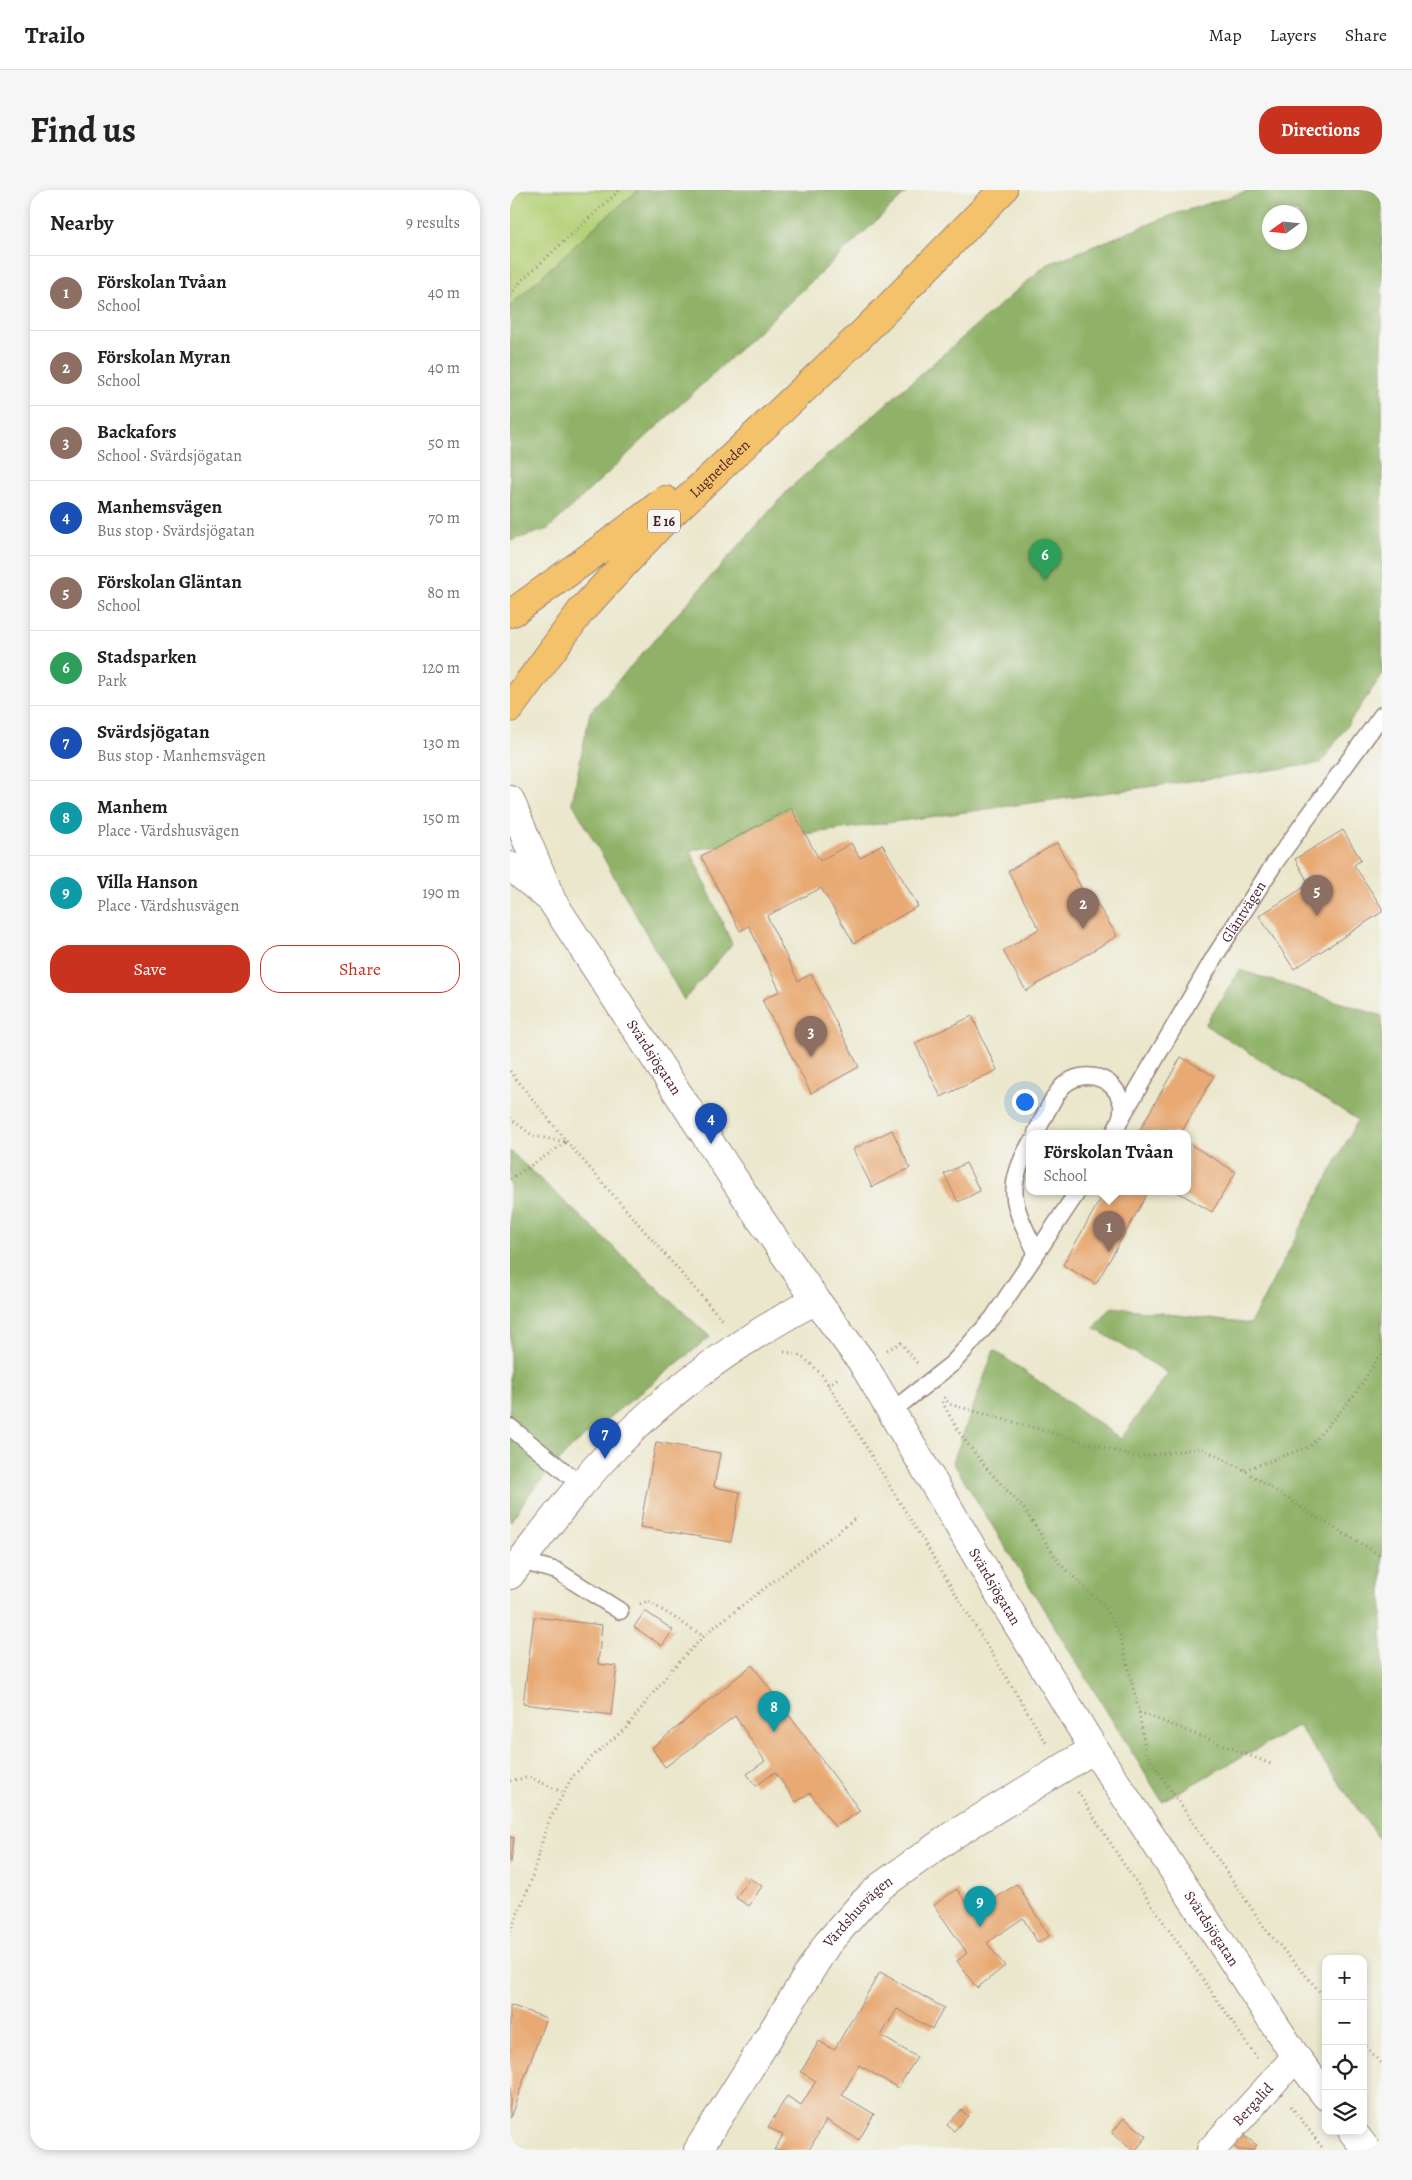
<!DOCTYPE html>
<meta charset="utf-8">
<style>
body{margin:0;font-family:Alegreya,serif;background:#f6f6f6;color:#222}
.controls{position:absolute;right:15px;bottom:15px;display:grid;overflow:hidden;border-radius:10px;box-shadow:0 2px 8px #0003}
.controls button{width:45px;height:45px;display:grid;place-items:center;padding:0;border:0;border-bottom:1px solid #e0e0e0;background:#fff;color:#222;font:25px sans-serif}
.compass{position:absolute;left:752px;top:15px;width:45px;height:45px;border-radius:50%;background:#fff;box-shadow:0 2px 8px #0003;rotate:255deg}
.you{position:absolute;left:514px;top:911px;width:18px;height:18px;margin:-12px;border:4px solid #fff;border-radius:50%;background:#1a73e8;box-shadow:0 0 0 8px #1a73e833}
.badge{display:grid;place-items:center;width:32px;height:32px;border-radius:50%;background:#c8321e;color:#fff;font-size:16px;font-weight:700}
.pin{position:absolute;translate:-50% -41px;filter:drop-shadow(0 1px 2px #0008)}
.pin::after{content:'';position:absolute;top:26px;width:18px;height:15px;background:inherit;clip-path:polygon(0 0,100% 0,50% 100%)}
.popup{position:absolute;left:516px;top:940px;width:165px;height:65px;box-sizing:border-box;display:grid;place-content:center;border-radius:10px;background:#fff;filter:drop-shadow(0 1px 4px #0005);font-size:16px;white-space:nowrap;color:#767676}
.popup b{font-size:19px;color:#222}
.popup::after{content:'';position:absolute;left:50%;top:100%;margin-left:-10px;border:10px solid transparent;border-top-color:#fff}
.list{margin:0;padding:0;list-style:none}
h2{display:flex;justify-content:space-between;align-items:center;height:65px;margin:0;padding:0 20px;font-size:21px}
h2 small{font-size:16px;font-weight:400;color:#767676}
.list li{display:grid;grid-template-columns:32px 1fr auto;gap:15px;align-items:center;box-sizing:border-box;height:75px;padding:0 20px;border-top:1px solid #e0e0e0}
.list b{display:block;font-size:19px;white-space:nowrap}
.list p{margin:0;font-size:16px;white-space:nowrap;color:#767676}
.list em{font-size:16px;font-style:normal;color:#767676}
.actions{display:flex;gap:10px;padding:15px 20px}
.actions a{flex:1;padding:11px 0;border:1px solid #c8321e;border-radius:20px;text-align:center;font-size:18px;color:#c8321e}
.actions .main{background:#c8321e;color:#fff}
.icon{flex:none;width:28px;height:28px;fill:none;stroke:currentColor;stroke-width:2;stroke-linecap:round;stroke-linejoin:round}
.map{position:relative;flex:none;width:872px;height:1960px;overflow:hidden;border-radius:20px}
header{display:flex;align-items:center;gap:30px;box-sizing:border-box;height:70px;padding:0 25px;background:#fff;border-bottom:1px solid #e0e0e0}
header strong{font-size:24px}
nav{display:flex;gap:28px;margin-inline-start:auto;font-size:18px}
.intro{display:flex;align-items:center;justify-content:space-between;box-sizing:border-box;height:120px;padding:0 30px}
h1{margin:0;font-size:35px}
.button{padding:12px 22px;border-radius:20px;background:#c8321e;color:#fff;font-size:18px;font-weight:700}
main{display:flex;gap:30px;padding:0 30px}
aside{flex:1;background:#fff;border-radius:20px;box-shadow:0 2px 8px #0003}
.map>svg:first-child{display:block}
.green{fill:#b4d076;stroke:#7f7850}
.forest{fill:#8fb267;stroke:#6c6849;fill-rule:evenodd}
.building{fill:#e8a972}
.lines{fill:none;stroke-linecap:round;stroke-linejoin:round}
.service-casing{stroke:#9a837c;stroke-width:19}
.minor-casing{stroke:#9a837c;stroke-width:30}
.tertiary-casing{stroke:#9a837c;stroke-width:30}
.trunk-casing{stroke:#9a837c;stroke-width:30}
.path{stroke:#9a837c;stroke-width:3;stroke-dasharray:1 4;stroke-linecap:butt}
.service{stroke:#fff;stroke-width:16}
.minor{stroke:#fff;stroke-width:28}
.tertiary{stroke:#fff;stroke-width:28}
.trunk{stroke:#f3c26a;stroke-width:28}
.labels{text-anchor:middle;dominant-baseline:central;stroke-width:4;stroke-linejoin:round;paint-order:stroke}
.shield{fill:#f6f6f2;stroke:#7e6067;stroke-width:1}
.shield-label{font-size:14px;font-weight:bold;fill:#4a1f2b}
.street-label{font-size:15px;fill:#4a1f2b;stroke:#f6f6f2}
</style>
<header>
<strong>Trailo</strong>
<nav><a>Map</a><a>Layers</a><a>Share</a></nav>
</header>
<div class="intro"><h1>Find us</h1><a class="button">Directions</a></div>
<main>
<aside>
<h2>Nearby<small>9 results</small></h2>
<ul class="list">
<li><span class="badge" style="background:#8d6e63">1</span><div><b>Förskolan Tvåan</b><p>School</p></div><em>40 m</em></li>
<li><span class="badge" style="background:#8d6e63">2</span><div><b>Förskolan Myran</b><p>School</p></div><em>40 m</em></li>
<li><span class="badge" style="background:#8d6e63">3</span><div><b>Backafors</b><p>School · Svärdsjögatan</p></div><em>50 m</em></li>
<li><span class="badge" style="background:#1a4fb4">4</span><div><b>Manhemsvägen</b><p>Bus stop · Svärdsjögatan</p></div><em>70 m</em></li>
<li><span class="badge" style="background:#8d6e63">5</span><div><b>Förskolan Gläntan</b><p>School</p></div><em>80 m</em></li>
<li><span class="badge" style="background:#2e9e5b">6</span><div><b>Stadsparken</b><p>Park</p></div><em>120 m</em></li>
<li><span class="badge" style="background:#1a4fb4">7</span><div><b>Svärdsjögatan</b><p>Bus stop · Manhemsvägen</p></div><em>130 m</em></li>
<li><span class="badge" style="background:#0f9aa8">8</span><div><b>Manhem</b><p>Place · Värdshusvägen</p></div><em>150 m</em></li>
<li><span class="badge" style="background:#0f9aa8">9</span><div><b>Villa Hanson</b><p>Place · Värdshusvägen</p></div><em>190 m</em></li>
</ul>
<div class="actions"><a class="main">Save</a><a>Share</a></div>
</aside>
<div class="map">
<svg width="872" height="1960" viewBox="0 0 872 1960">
<rect width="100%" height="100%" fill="#f6f6f2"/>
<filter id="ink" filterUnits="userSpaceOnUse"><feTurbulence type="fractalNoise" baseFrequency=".02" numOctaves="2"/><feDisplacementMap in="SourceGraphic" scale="10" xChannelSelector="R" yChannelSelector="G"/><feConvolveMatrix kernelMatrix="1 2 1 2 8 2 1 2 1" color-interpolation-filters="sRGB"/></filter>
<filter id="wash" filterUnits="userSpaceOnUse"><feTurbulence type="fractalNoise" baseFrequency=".0096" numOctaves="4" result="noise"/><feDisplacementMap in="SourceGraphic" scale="20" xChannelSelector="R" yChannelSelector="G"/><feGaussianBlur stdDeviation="1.12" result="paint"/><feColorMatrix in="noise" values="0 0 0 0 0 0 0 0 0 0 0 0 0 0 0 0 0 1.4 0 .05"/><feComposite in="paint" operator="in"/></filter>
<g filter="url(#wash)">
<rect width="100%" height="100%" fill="#ebe7cc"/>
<!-- green -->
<polygon class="green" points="0,0 129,0 89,33 0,116"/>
<!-- forest -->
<g class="forest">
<polygon points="129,0 399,0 38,339 0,351 0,116 89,33"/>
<path d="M741 0H872V485L811 573 180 660 222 754 174 810 62 612 80 522 282 296 536 75 662 25ZM759 22H789V52H759Z"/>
<polygon points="730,780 872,826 872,1653 788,1536 652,1611 443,1272 484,1160 611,1249 658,1183 584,1138 602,1117 740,1134 848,930 695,835"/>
<polygon points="0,961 200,1147 62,1257 20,1303 0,1332"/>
</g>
<g id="blocks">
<!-- building -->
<g class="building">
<polygon points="281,618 310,671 341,653 350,668 372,654 408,716 344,753 311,698 257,726 288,791 301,784 349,877 301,903 252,810 270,801 239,736 230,741 191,666"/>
<polygon points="833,640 851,670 844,675 872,718 872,722 784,779 749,726 799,694 785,669"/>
<polygon points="547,653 578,710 583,707 607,746 516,801 493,761 529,739 498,681"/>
<polygon points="462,826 487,880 431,907 405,853"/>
<polygon points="671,867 704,886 671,943 628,943"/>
<polygon points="382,940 400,978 362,997 343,959"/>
<polygon points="678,953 726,982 702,1022 666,1001 678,1001"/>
<polygon points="456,973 470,1001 448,1012 434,984"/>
<polygon points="595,1001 639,1001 586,1094 553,1075"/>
<polygon points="146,1252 210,1263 204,1297 230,1302 221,1352 130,1337"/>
<polygon points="135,1421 163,1440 152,1456 124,1437"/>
<polygon points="24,1427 92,1435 88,1474 107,1476 101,1525 13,1514"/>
<polygon points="242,1475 350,1621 325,1637 300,1603 286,1612 265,1582 246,1596 237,1584 255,1571 225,1526 155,1577 142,1558"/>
<polygon points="0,1647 4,1648 1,1673 0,1673"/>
<polygon points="239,1688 252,1696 239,1716 226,1708"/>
<polygon points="507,1694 539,1746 528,1753 513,1728 477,1753 495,1776 467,1798 447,1771 457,1763 424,1715 447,1699 463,1723"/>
<polygon points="370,1782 434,1818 422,1839 387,1819 371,1846 407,1867 388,1898 349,1875 332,1905 364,1924 349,1950 316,1930 299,1960 264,1960 273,1945 258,1937 277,1906 291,1915 306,1891 291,1882 309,1851 324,1860"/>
<polygon points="0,1815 36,1828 0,1928"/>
<polygon points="451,1920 458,1926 444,1941 437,1935"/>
<polygon points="614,1928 637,1946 626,1960 623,1960 602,1943"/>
<polygon points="730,1943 747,1955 743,1960 729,1960 722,1955"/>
</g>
</g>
</g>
<g filter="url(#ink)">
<use href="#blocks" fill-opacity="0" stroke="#9a837c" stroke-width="1"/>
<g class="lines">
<!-- service casing -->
<g class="service-casing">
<g id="service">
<path id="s1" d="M611 928 705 766 766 671 872 525"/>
<path d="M526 943C532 931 545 902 555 894 575 879 603 886 611 911 615 922 609 934 604 943"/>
<path d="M520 954C493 1002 505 1017 526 1062"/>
<polyline points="382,1221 443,1173 483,1128 568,1001"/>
<polyline points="0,1237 71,1295"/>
<polyline points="11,1371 47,1381 110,1421"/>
</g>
</g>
<!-- minor casing -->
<g class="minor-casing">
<g id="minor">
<path id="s2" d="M188 1960 317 1754 352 1714 371 1696 443 1645 584 1559"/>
<path id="s3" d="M701 1960 786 1867"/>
</g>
</g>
<!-- tertiary casing -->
<g class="tertiary-casing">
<g id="tertiary">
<path id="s4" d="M0 610 42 711 245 1021 306 1110 352 1172 500 1422 584 1559 786 1867 816 1906"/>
<polyline points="0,676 39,708"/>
<path d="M0 1385C35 1340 69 1293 109 1253 167 1194 234 1148 306 1110"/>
<polyline points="842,1941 857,1960"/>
</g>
</g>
<!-- trunk casing -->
<g class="trunk-casing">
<g id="trunk">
<path d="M0 423 5 421C55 384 107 349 155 310"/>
<path id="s5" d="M0 518 71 421 152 333 353 143 493 0"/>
</g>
</g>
<!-- path -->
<g class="path">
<polyline points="0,105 11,91 110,0"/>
<polyline points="0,881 57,952 213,1131"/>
<polyline points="0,928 23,946 57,952"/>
<polyline points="0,989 57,952"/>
<polyline points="377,1160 391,1153 407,1173"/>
<path d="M274 1162C292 1163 301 1174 313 1186L537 1554"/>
<polyline points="318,1195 328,1188"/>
<polyline points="434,1207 439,1214 627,1267 692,1258 734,1280 804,1326 872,1366"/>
<polyline points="432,1212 450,1244 478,1280 514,1319 550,1374 594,1416 610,1445 629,1522 636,1564 757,1741 816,1809"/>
<polyline points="735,1280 800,1256 846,1203 868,1168 872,1165"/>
<polyline points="130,1414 138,1411 193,1446"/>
<polyline points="629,1522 761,1574"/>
<polyline points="0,1591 19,1587 54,1603"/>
<polyline points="568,1602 615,1676 747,1868"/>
<polyline points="0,1742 20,1694 37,1635 62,1587 84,1565 116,1538 162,1479 199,1441 347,1327"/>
<polyline points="853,1853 872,1875"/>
<polyline points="781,1916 814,1960"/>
</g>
<!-- service -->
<use href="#service" class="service"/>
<!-- minor -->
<use href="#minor" class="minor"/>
<!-- tertiary -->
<use href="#tertiary" class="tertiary"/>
<!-- trunk -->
<use href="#trunk" class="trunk"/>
</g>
</g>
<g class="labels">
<!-- shield labels -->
<rect class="shield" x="138" y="319.5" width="32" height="23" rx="4"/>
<g class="shield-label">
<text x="154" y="331">E 16</text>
</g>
<!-- street labels -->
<g class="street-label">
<text stroke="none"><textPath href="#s5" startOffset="319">Lugnetleden</textPath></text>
<text stroke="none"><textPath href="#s1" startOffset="240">Gläntvägen</textPath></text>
<text stroke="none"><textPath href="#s4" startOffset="296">Svärdsjögatan</textPath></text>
<text stroke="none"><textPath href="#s4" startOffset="926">Svärdsjögatan</textPath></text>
<text stroke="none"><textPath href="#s2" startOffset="288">Värdshusvägen</textPath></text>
<text stroke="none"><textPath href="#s4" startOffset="1331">Svärdsjögatan</textPath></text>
<text stroke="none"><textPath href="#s3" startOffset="62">Bergalid</textPath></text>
</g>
</g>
</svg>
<div class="controls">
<button>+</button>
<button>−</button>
<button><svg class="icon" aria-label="locate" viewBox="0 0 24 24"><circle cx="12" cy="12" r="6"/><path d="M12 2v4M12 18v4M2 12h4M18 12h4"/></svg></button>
<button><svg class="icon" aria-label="layers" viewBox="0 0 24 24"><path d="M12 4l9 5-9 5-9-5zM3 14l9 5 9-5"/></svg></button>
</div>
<svg class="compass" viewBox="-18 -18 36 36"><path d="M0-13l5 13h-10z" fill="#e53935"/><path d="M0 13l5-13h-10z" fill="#767676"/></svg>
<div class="you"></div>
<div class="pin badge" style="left:599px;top:1062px;background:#8d6e63">1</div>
<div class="popup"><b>Förskolan Tvåan</b>School</div>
<div class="pin badge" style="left:573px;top:739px;background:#8d6e63">2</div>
<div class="pin badge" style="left:301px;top:867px;background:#8d6e63">3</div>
<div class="pin badge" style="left:201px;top:954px;background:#1a4fb4">4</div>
<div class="pin badge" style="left:807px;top:726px;background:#8d6e63">5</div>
<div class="pin badge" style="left:535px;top:390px;background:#2e9e5b">6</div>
<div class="pin badge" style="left:95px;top:1269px;background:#1a4fb4">7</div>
<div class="pin badge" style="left:264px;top:1542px;background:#0f9aa8">8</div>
<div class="pin badge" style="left:470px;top:1737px;background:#0f9aa8">9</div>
</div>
</main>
